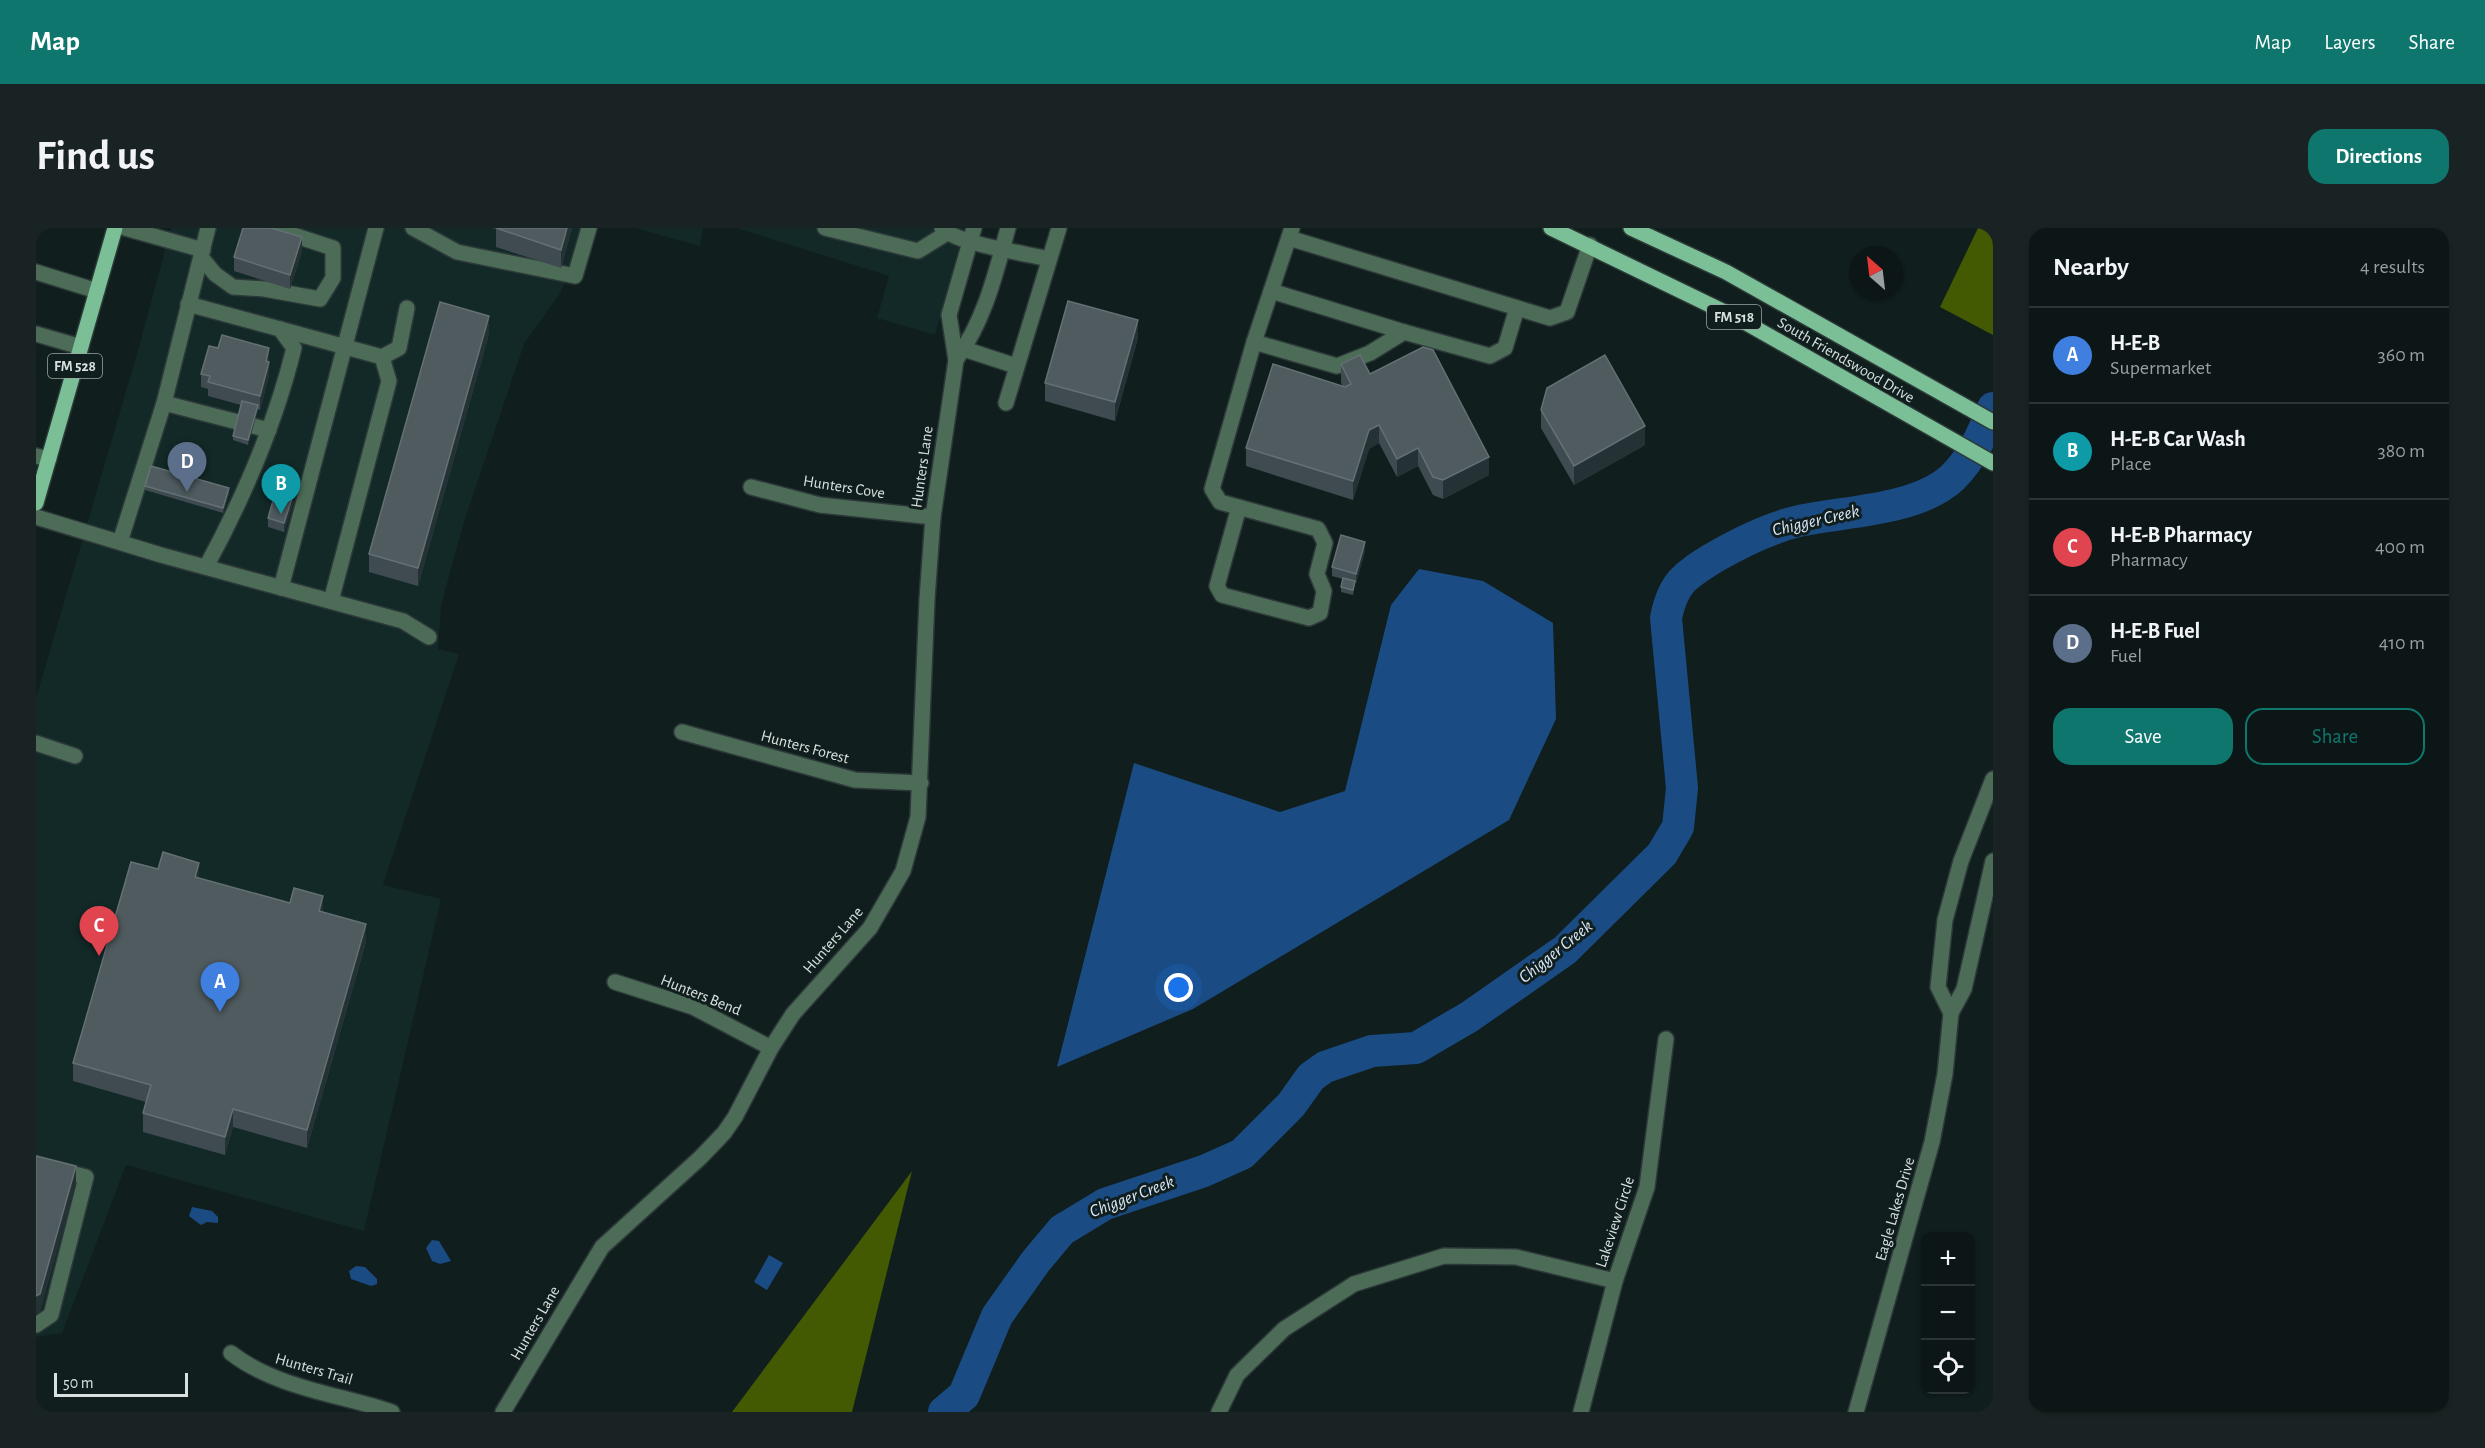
<!DOCTYPE html>
<meta charset="utf-8">
<style>
body{margin:0;font-family:"Alegreya Sans",sans-serif;background:#1a2323;color:#f1f3f6}
.controls{position:absolute;right:18px;bottom:18px;display:grid;overflow:hidden;border-radius:12px;box-shadow:0 2px 4px #0004}
.controls button{width:54px;height:54px;display:grid;place-items:center;padding:0;border:0;border-bottom:2px solid #2c3535;background:#0c1616;color:#f1f3f6;font:30px sans-serif}
.compass{position:absolute;left:1813px;top:18px;width:54px;height:54px;border-radius:50%;background:#0c1616;box-shadow:0 2px 4px #0004;rotate:332deg}
.scale{position:absolute;left:18px;bottom:15px;width:134px;box-sizing:border-box;padding-left:6px;border:3px solid #d8e1e0;border-top:0;font-size:16px;line-height:21px;white-space:nowrap;color:#d8e1e0;-webkit-text-stroke:4px #101e1d;paint-order:stroke}
.you{position:absolute;left:1143px;top:760px;width:21px;height:21px;margin:-15px;border:4px solid #fff;border-radius:50%;background:#1a73e8;box-shadow:0 0 0 9px #1a73e833}
.badge{display:grid;place-items:center;width:39px;height:39px;border-radius:50%;background:#0f766e;color:#fff;font-size:20px;font-weight:700}
.pin{position:absolute;translate:-50% -50px;filter:drop-shadow(0 2px 3px #0008)}
.pin::after{content:'';position:absolute;top:32px;width:21px;height:18px;background:inherit;clip-path:polygon(0 0,100% 0,50% 100%)}
.list{margin:0;padding:0;list-style:none}
h2{display:flex;justify-content:space-between;align-items:center;height:78px;margin:0;padding:0 24px;font-size:26px}
h2 small{font-size:20px;font-weight:400;color:#9a9fa1}
.list li{display:grid;grid-template-columns:39px 1fr auto;gap:18px;align-items:center;box-sizing:border-box;height:96px;padding:0 24px;border-top:2px solid #2c3535}
.list b{display:block;font-size:22px;white-space:nowrap}
.list p{margin:0;font-size:20px;white-space:nowrap;color:#9a9fa1}
.list em{font-size:20px;font-style:normal;color:#9a9fa1}
.actions{display:flex;gap:12px;padding:18px 24px}
.actions a{flex:1;padding:14px 0;border:2px solid #0f766e;border-radius:18px;text-align:center;font-size:21px;color:#0f766e}
.actions .main{background:#0f766e;color:#fff}
.icon{flex:none;width:33px;height:33px;fill:none;stroke:currentColor;stroke-width:2;stroke-linecap:round;stroke-linejoin:round}
.map{position:relative;flex:none;width:1957px;height:1184px;overflow:hidden;border-radius:18px}
header{display:flex;align-items:center;gap:36px;box-sizing:border-box;height:84px;padding:0 30px;background:#0f766e;color:#fff}
header strong{font-size:28px}
nav{display:flex;gap:33px;margin-inline-start:auto;font-size:21px}
.intro{display:flex;align-items:center;justify-content:space-between;box-sizing:border-box;height:144px;padding:0 36px}
h1{margin:0;font-size:42px}
.button{padding:15px 27px;border-radius:18px;background:#0f766e;color:#fff;font-size:21px;font-weight:700}
main{display:flex;gap:36px;padding:0 36px}
aside{flex:1;background:#0c1616;border-radius:18px;box-shadow:0 2px 4px #0004}
.map>svg:first-child{display:block}
.built{fill:#122928}
.forest{fill:#435902}
.water{fill:#1b4b83}
.lines{fill:none;stroke-linecap:round;stroke-linejoin:round}
.river{stroke:#1b4b83;stroke-width:32}
.minor-casing{stroke:#2c3938;stroke-width:18}
.major-casing{stroke:#2c3938;stroke-width:18}
.minor{stroke:#4c6c58;stroke-width:15}
.major{stroke:#7bbf96;stroke-width:15}
.wall{fill:#3f4b50}
.shaded-wall{fill:#253235}
.building{fill:#4f5b5f;stroke:#647074;stroke-width:1.5}
.labels{text-anchor:middle;dominant-baseline:central;stroke-width:6;stroke-linejoin:round;paint-order:stroke}
.shield{fill:#101e1d;stroke:#9ca6a6;stroke-width:1.5}
.shield-label{font-size:15px;font-weight:bold;fill:#d8e1e0}
.street-label{font-size:16px;fill:#d8e1e0;stroke:#101e1d}
.water-label{font-size:18px;font-style:italic;fill:#d9e6f7;stroke:#101e1d}
</style>
<header>
<strong>Map</strong>
<nav><a>Map</a><a>Layers</a><a>Share</a></nav>
</header>
<div class="intro"><h1>Find us</h1><a class="button">Directions</a></div>
<main>
<div class="map">
<svg width="1957" height="1184" viewBox="0 0 1957 1184">
<rect width="100%" height="100%" fill="#101e1d"/>
<!-- built -->
<g class="built">
<polygon points="135,0 549,0 525,64 488,116 427,297 405,378 402,421 423,426 347,657 405,671 328,1003 90,937 26,1105 0,1109 0,470 103,119"/>
<polygon points="599,0 667,0 664,18"/>
<polygon points="701,0 928,0 899,107 841,90 853,48"/>
</g>
<!-- forest -->
<g class="forest">
<polygon points="1942,0 1957,0 1957,107 1904,79"/>
<polygon points="876,943 816,1184 696,1184"/>
</g>
<!-- water -->
<g class="water">
<polygon points="1383,341 1447,353 1517,395 1520,491 1473,592 1157,781 1021,839 1098,535 1244,584 1309,563 1355,377"/>
<polygon points="156,979 176,983 182,989 182,995 171,994 165,997 153,988"/>
<polygon points="396,1012 403,1013 415,1033 404,1036 396,1033 390,1020"/>
<polygon points="733,1027 747,1035 731,1062 718,1054"/>
<polygon points="320,1038 329,1039 341,1051 341,1056 335,1058 315,1051 313,1043"/>
</g>
<g class="lines">
<!-- river -->
<path class="river" d="M908 1184 928 1167 961 1088 1000 1033 1026 1002 1069 976 1168 943 1206 926 1255 877 1275 849 1289 839 1336 823 1380 820 1433 789 1529 722 1626 626 1642 599 1646 560 1630 390C1637 354 1650 347 1679 329 1705 314 1733 300 1763 293 1808 283 1880 283 1916 250 1936 231 1947 205 1957 180"/>
<!-- minor casing -->
<g class="minor-casing">
<g id="minor">
<polyline points="89,0 167,22"/>
<polyline points="377,0 421,24 539,48 553,0"/>
<polyline points="789,0 882,23 911,5"/>
<path d="M906 0C921 16 989 25 1013 31"/>
<polyline points="1253,10 1514,90 1531,84 1554,17"/>
<polyline points="165,29 179,46 197,59 228,61 284,71 297,50 297,20 236,0"/>
<polyline points="0,44 61,63"/>
<polyline points="1235,63 1368,104"/>
<path d="M152 76 244 101 258 120C239 197 208 269 170 339"/>
<polyline points="244,101 346,129 353,153 295,373"/>
<polyline points="0,106 45,119"/>
<polyline points="1218,114 1301,138 1334,125 1368,104 1454,128 1469,120 1481,80"/>
<polyline points="928,121 980,138"/>
<polyline points="346,129 363,120 371,80"/>
<path d="M920 132C949 91 959 48 972 0"/>
<polyline points="128,175 233,202"/>
<polyline points="970,175 1023,0"/>
<polyline points="0,228 13,231"/>
<polyline points="715,259 784,277 897,289"/>
<polyline points="1203,279 1181,358 1186,367 1273,390 1284,385 1288,363 1281,346 1289,315 1282,301 1184,274 1176,261 1218,114 1256,0"/>
<polyline points="0,289 125,327 367,393 393,409"/>
<polyline points="84,314 128,175 172,0"/>
<polyline points="245,360 340,0"/>
<polyline points="646,504 819,552 885,555"/>
<polyline points="0,515 39,528"/>
<polyline points="579,754 657,779 735,820"/>
<polyline points="1915,785 1902,759 1909,692 1925,633 1957,551"/>
<polyline points="0,936 50,949 15,1087 0,1097"/>
<path d="M195 1125C240 1160 302 1166 356 1184"/>
<polyline points="467,1184 566,1019 664,930 688,905 699,889 735,820 757,786 834,700 867,643 882,589 891,371 897,289 920,132 913,87 938,0"/>
<polyline points="1183,1184 1201,1147 1248,1101 1318,1056 1408,1028 1480,1029 1579,1053"/>
<polyline points="1545,1184 1579,1053 1611,959 1630,811"/>
<polyline points="1820,1184 1896,914 1909,846 1915,785 1928,761 1957,633"/>
</g>
</g>
<!-- major casing -->
<g class="major-casing">
<g id="major">
<polyline points="1515,0 1705,92 1957,235"/>
<polyline points="1595,0 1690,44 1957,194"/>
<polyline points="0,275 79,0"/>
</g>
</g>
<!-- minor -->
<use href="#minor" class="minor"/>
<!-- major -->
<use href="#major" class="major"/>
</g>
<!-- wall -->
<g class="wall">
<polygon points="456,0 536,0 525,40 460,19 460,1"/>
<polygon points="266,23 254,61 198,43 198,29"/>
<polygon points="453,106 382,358 333,344 333,326"/>
<polygon points="1102,110 1079,193 1009,173 1009,155"/>
<polygon points="182,120 233,120 233,148 224,182 222,181 212,217 197,212 197,208 205,177 172,168 172,161 165,159 165,146"/>
<polygon points="1305,136 1334,146 1453,247 1407,271 1397,267 1382,238 1361,249 1343,215 1333,221 1317,272 1210,238 1210,220 1307,159 1305,155"/>
<polygon points="1505,182 1609,217 1538,257 1505,200"/>
<polygon points="109,258 193,265 187,285 109,262"/>
<polygon points="258,273 248,304 232,299 232,290"/>
<polygon points="1329,323 1320,355 1319,355 1317,367 1305,364 1305,359 1307,351 1296,348 1296,339"/>
<polygon points="122,641 163,650 287,684 330,714 271,920 197,899 189,927 107,904 107,885 110,874 37,853 37,835"/>
</g>
<!-- shaded-wall -->
<g class="shaded-wall">
<polygon points="531,0 536,0 525,40 525,22"/>
<polygon points="266,9 266,23 254,61 254,47"/>
<polygon points="453,88 453,106 382,358 382,340"/>
<polygon points="1102,92 1102,110 1079,193 1079,174"/>
<polygon points="233,120 233,148 224,182 224,168 230,133"/>
<polygon points="222,177 222,181 212,217 212,212"/>
<polygon points="1343,197 1343,215 1333,221 1317,272 1317,253 1333,202"/>
<polygon points="1609,198 1609,217 1538,257 1538,238"/>
<polygon points="1382,220 1382,238 1361,249 1361,231"/>
<polygon points="1453,229 1453,247 1407,271 1407,252"/>
<polygon points="193,260 193,265 187,285 187,280"/>
<polygon points="258,264 258,273 248,304 248,295"/>
<polygon points="1329,314 1329,323 1320,355 1320,346"/>
<polygon points="163,635 163,653 159,649"/>
<polygon points="287,668 287,686 283,683"/>
<polygon points="330,696 330,714 271,920 271,902"/>
<polygon points="197,881 197,899 189,927 189,909"/>
<polygon points="40,938 40,956 4,1084 0,1086 0,1068"/>
</g>
<!-- building -->
<g class="building">
<polygon points="207,0 235,0 266,9 254,47 198,29"/>
<polygon points="460,0 531,0 525,22"/>
<polygon points="1032,73 1102,92 1079,174 1009,155"/>
<polygon points="404,74 453,88 382,340 333,326"/>
<polygon points="186,107 233,120 230,133 233,134 224,168 172,154 174,148 165,146 173,118 182,120"/>
<polygon points="1387,119 1397,122 1453,229 1407,252 1397,249 1382,220 1361,231 1343,197 1333,202 1317,253 1210,220 1237,136 1309,159 1315,156 1305,136 1324,127 1334,146"/>
<polygon points="1569,127 1609,198 1538,238 1505,182 1511,160"/>
<polygon points="206,173 222,177 212,212 197,208"/>
<polygon points="115,238 193,260 187,280 109,258"/>
<polygon points="241,259 258,264 248,295 232,290"/>
<polygon points="1305,307 1329,314 1320,346 1296,339"/>
<polygon points="1307,350 1319,353 1317,362 1305,359"/>
<polygon points="127,624 163,635 159,649 254,675 258,660 287,668 283,683 330,696 271,902 197,881 189,909 107,885 115,857 37,835 95,634 122,641"/>
<polygon points="0,928 40,938 4,1066 0,1068"/>
</g>
<g class="labels">
<!-- shield labels -->
<g class="shield">
<rect x="1671" y="77" width="54" height="24" rx="4.5"/>
<rect x="12" y="126" width="54" height="24" rx="4.5"/>
</g>
<g class="shield-label">
<text x="1698" y="89">FM 518</text>
<text x="39" y="138">FM 528</text>
</g>
<!-- street labels -->
<g class="street-label">
<text transform="translate(1810 132) rotate(30)">South Friendswood Drive</text>
<text transform="translate(886 239) rotate(-82)">Hunters Lane</text>
<text transform="translate(808 259) rotate(9)">Hunters Cove</text>
<text transform="translate(769 519) rotate(15)">Hunters Forest</text>
<text transform="translate(797 712) rotate(-49)">Hunters Lane</text>
<text transform="translate(665 767) rotate(22)">Hunters Bend</text>
<text transform="translate(1859 981) rotate(-74)">Eagle Lakes Drive</text>
<text transform="translate(1579 994) rotate(-72)">Lakeview Circle</text>
<text transform="translate(499 1095) rotate(-60)">Hunters Lane</text>
<text transform="translate(278 1141) rotate(16)">Hunters Trail</text>
</g>
<!-- water labels -->
<g class="water-label">
<text transform="translate(1780 293) rotate(-13)">Chigger Creek</text>
<text transform="translate(1520 724) rotate(-39)">Chigger Creek</text>
<text transform="translate(1096 969) rotate(-21)">Chigger Creek</text>
</g>
</g>
</svg>
<div class="controls">
<button>+</button>
<button>−</button>
<button><svg class="icon" aria-label="locate" viewBox="0 0 24 24"><circle cx="12" cy="12" r="6"/><path d="M12 2v4M12 18v4M2 12h4M18 12h4"/></svg></button>
</div>
<svg class="compass" viewBox="-18 -18 36 36"><path d="M0-13l5 13h-10z" fill="#e53935"/><path d="M0 13l5-13h-10z" fill="#9a9fa1"/></svg>
<div class="scale">50 m</div>
<div class="you"></div>
<div class="pin badge" style="left:184px;top:784px;background:#3f7fe0">A</div>
<div class="pin badge" style="left:245px;top:286px;background:#0f9aa8">B</div>
<div class="pin badge" style="left:63px;top:728px;background:#e0444e">C</div>
<div class="pin badge" style="left:151px;top:264px;background:#5c6f8a">D</div>
</div>
<aside>
<h2>Nearby<small>4 results</small></h2>
<ul class="list">
<li><span class="badge" style="background:#3f7fe0">A</span><div><b>H-E-B</b><p>Supermarket</p></div><em>360 m</em></li>
<li><span class="badge" style="background:#0f9aa8">B</span><div><b>H-E-B Car Wash</b><p>Place</p></div><em>380 m</em></li>
<li><span class="badge" style="background:#e0444e">C</span><div><b>H-E-B Pharmacy</b><p>Pharmacy</p></div><em>400 m</em></li>
<li><span class="badge" style="background:#5c6f8a">D</span><div><b>H-E-B Fuel</b><p>Fuel</p></div><em>410 m</em></li>
</ul>
<div class="actions"><a class="main">Save</a><a>Share</a></div>
</aside>
</main>
